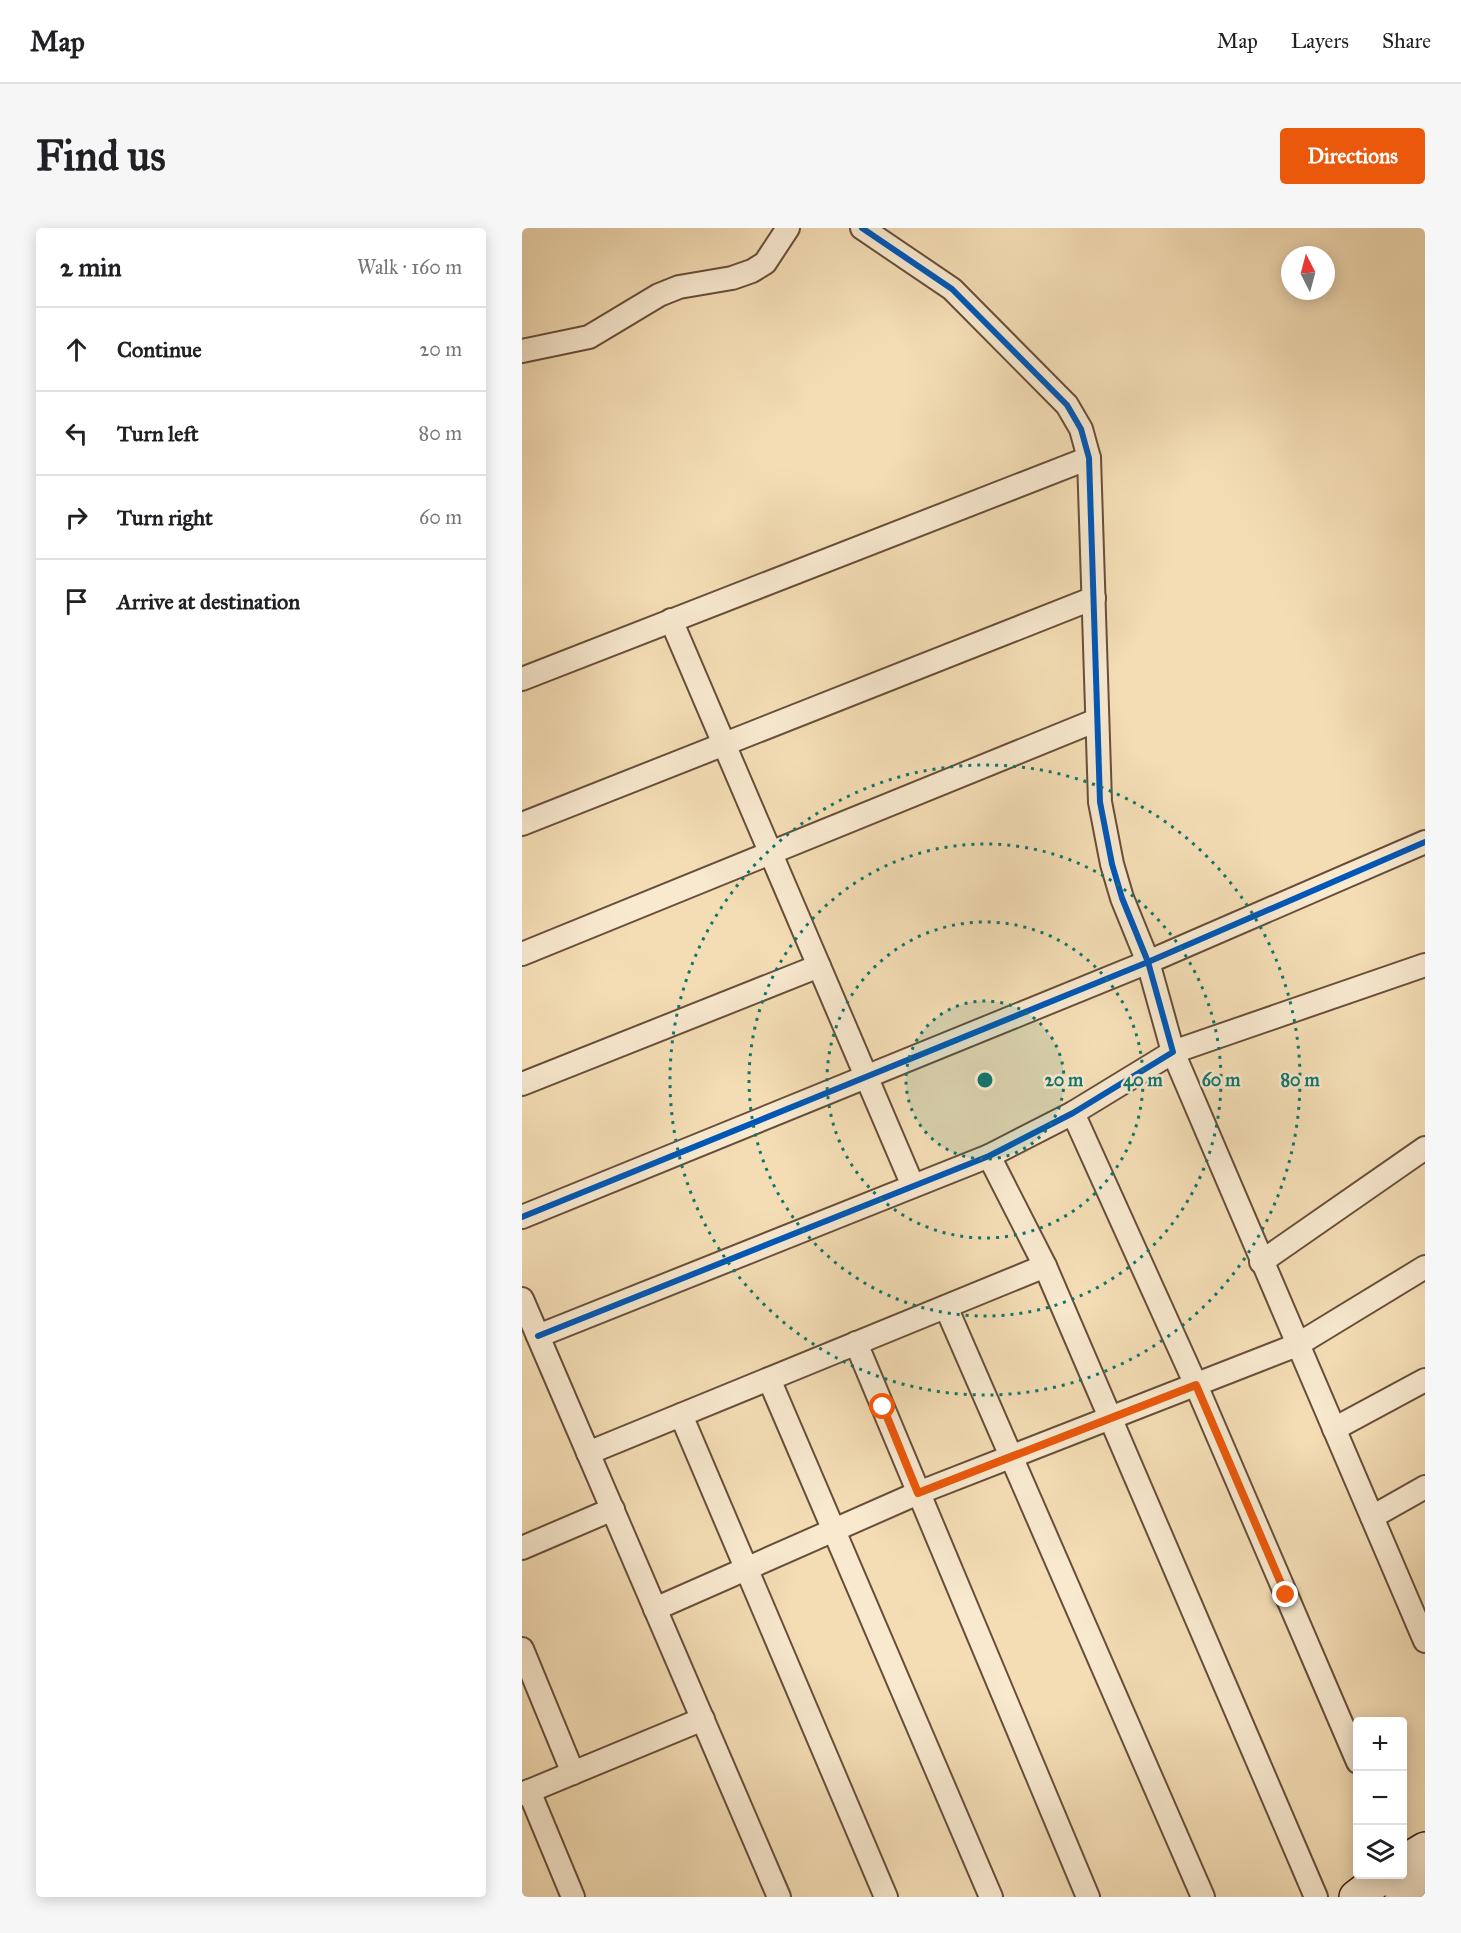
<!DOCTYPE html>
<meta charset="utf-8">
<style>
body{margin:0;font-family:"IM FELL Great Primer",serif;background:#f6f6f6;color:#202124}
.controls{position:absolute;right:18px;bottom:18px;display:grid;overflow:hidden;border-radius:6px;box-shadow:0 3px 15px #0003}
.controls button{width:54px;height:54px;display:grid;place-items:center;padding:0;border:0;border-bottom:2px solid #e0e0e0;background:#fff;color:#202124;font:30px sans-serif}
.compass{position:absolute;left:759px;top:18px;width:54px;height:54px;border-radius:50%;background:#fff;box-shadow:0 3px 15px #0003;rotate:354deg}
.stop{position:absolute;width:18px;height:18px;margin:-14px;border:4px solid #ea580c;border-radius:50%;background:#fff}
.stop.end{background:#ea580c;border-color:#fff;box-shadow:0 2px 6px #0008}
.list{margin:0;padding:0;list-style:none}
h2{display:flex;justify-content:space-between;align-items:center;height:78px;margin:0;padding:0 24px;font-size:26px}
h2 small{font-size:20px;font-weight:400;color:#757577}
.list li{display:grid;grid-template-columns:39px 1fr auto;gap:18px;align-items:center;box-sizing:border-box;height:84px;padding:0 24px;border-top:2px solid #e0e0e0}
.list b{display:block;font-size:22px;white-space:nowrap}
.list em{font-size:20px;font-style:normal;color:#757577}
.icon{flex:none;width:33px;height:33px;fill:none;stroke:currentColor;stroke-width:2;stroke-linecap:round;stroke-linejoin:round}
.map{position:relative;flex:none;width:903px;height:1669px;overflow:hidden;border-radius:6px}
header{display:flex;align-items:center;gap:36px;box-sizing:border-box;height:84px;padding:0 30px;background:#fff;border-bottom:2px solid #e0e0e0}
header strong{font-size:28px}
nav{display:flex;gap:33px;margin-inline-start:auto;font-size:21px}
.intro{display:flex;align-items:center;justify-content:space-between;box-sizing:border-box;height:144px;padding:0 36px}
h1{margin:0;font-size:42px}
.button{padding:15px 27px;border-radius:6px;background:#ea580c;color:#fff;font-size:21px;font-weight:700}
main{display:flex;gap:36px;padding:0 36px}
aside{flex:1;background:#fff;border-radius:6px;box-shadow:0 3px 15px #0003}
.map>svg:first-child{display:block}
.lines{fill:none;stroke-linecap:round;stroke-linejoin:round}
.street-casing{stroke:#684e39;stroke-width:26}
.secondary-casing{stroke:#391f10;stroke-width:36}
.street{stroke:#f8e9cf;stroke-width:22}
.secondary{stroke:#f8e9cf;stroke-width:33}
.cycleway-casing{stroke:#f8e9cf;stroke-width:10}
.cycleway{stroke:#0057b8;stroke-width:6}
.route{stroke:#ea580c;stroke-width:8}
.ring{fill:none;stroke:#0f766e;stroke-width:3;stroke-dasharray:3 6}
.centre{fill:#0f766e;stroke:#f8e9cf;stroke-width:3}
.ring-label{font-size:18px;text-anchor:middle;font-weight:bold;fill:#0f766e;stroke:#f8e9cf;stroke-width:5;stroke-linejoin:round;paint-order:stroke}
</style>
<header>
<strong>Map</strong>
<nav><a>Map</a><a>Layers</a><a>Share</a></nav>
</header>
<div class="intro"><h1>Find us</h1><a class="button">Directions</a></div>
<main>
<aside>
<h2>2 min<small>Walk · 160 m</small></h2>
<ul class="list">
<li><svg class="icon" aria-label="ahead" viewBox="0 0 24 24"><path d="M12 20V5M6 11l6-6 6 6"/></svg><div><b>Continue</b></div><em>20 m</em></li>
<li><svg class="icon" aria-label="left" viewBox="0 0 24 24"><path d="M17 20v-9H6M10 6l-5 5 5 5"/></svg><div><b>Turn left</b></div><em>80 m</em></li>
<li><svg class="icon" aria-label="right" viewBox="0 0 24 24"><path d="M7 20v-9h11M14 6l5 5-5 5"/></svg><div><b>Turn right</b></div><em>60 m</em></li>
<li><svg class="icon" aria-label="arrive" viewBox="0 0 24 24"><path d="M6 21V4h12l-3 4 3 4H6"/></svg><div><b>Arrive at destination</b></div></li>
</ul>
</aside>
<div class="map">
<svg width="903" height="1669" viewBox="0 0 903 1669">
<rect width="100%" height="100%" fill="#f4ddb5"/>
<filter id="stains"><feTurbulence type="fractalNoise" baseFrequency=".00333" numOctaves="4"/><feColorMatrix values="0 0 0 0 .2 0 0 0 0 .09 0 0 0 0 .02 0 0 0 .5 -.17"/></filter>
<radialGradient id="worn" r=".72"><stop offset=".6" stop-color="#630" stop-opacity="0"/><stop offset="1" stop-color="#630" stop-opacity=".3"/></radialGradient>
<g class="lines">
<!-- street casing -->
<g class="street-casing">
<g id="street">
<polyline points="340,0 430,61 545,177 559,201 567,230 578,574 590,636 600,670 626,734 903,614"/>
<polyline points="0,123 67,109 137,67 157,59 210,50 230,43 243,35 266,0"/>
<polyline points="149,392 391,958"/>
<polyline points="0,451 567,230"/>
<polyline points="0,596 572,370"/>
<polyline points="0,726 575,492"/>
<polyline points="903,737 651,824 903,1413"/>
<polyline points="0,856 297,738"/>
<polyline points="551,885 674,1157 836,1534"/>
<polyline points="467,928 523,1038 794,1669"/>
<polyline points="0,989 626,734 651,824 551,885 467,928 16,1108"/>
<polyline points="739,1034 903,920"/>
<polyline points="0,1071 257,1669"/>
<polyline points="424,1079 681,1669"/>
<polyline points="334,1115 566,1669"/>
<polyline points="247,1151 469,1669"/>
<polyline points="159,1187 364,1669"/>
<polyline points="812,1201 903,1152"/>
<polyline points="66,1225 523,1038"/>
<polyline points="850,1289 903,1259"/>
<polyline points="0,1320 91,1281"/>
<polyline points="133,1381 396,1265 775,1117 903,1039"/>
<polyline points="0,1421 51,1545"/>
<polyline points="7,1563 51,1669"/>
<polyline points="0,1566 181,1491"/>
</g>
</g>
<!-- secondary casing -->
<g class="secondary-casing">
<g id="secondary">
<polyline points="880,1635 903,1621"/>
<polyline points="834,1669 864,1646"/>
<polyline points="880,1669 903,1654"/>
</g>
</g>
<!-- street -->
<use href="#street" class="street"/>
<!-- secondary -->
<use href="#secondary" class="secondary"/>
<!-- cycleway casing -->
<g class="cycleway-casing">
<g id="cycleway">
<polyline points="340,0 430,61 545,177 559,201 567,230 578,574 590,636 600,670 626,734 903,614"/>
<polyline points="0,989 626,734 651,824 551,885 467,928 16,1108"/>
</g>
</g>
<!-- cycleway -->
<use href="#cycleway" class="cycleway"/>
</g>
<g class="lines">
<!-- route -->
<polyline class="route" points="361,1179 396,1265 674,1157 764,1367"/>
</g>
<!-- distance rings -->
<circle cx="463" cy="852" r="79" fill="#0f766e" fill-opacity=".12"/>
<g class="ring">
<circle cx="463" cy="852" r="79"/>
<circle cx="463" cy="852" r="158"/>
<circle cx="463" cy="852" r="236"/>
<circle cx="463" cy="852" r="315"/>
</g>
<circle cx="463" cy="852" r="9" class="centre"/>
<g class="ring-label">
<text x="542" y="858">20 m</text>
<text x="621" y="858">40 m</text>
<text x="699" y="858">60 m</text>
<text x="778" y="858">80 m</text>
</g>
<rect width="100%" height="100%" filter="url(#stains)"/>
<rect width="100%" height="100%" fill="url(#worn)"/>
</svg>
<div class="controls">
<button>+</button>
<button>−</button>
<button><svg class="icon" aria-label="layers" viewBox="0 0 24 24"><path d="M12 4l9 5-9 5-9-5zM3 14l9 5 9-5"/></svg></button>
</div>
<svg class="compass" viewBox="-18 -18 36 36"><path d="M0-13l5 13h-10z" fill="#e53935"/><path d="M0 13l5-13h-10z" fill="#757577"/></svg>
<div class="stop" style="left:361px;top:1179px"></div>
<div class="stop end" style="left:764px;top:1367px"></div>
</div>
</main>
